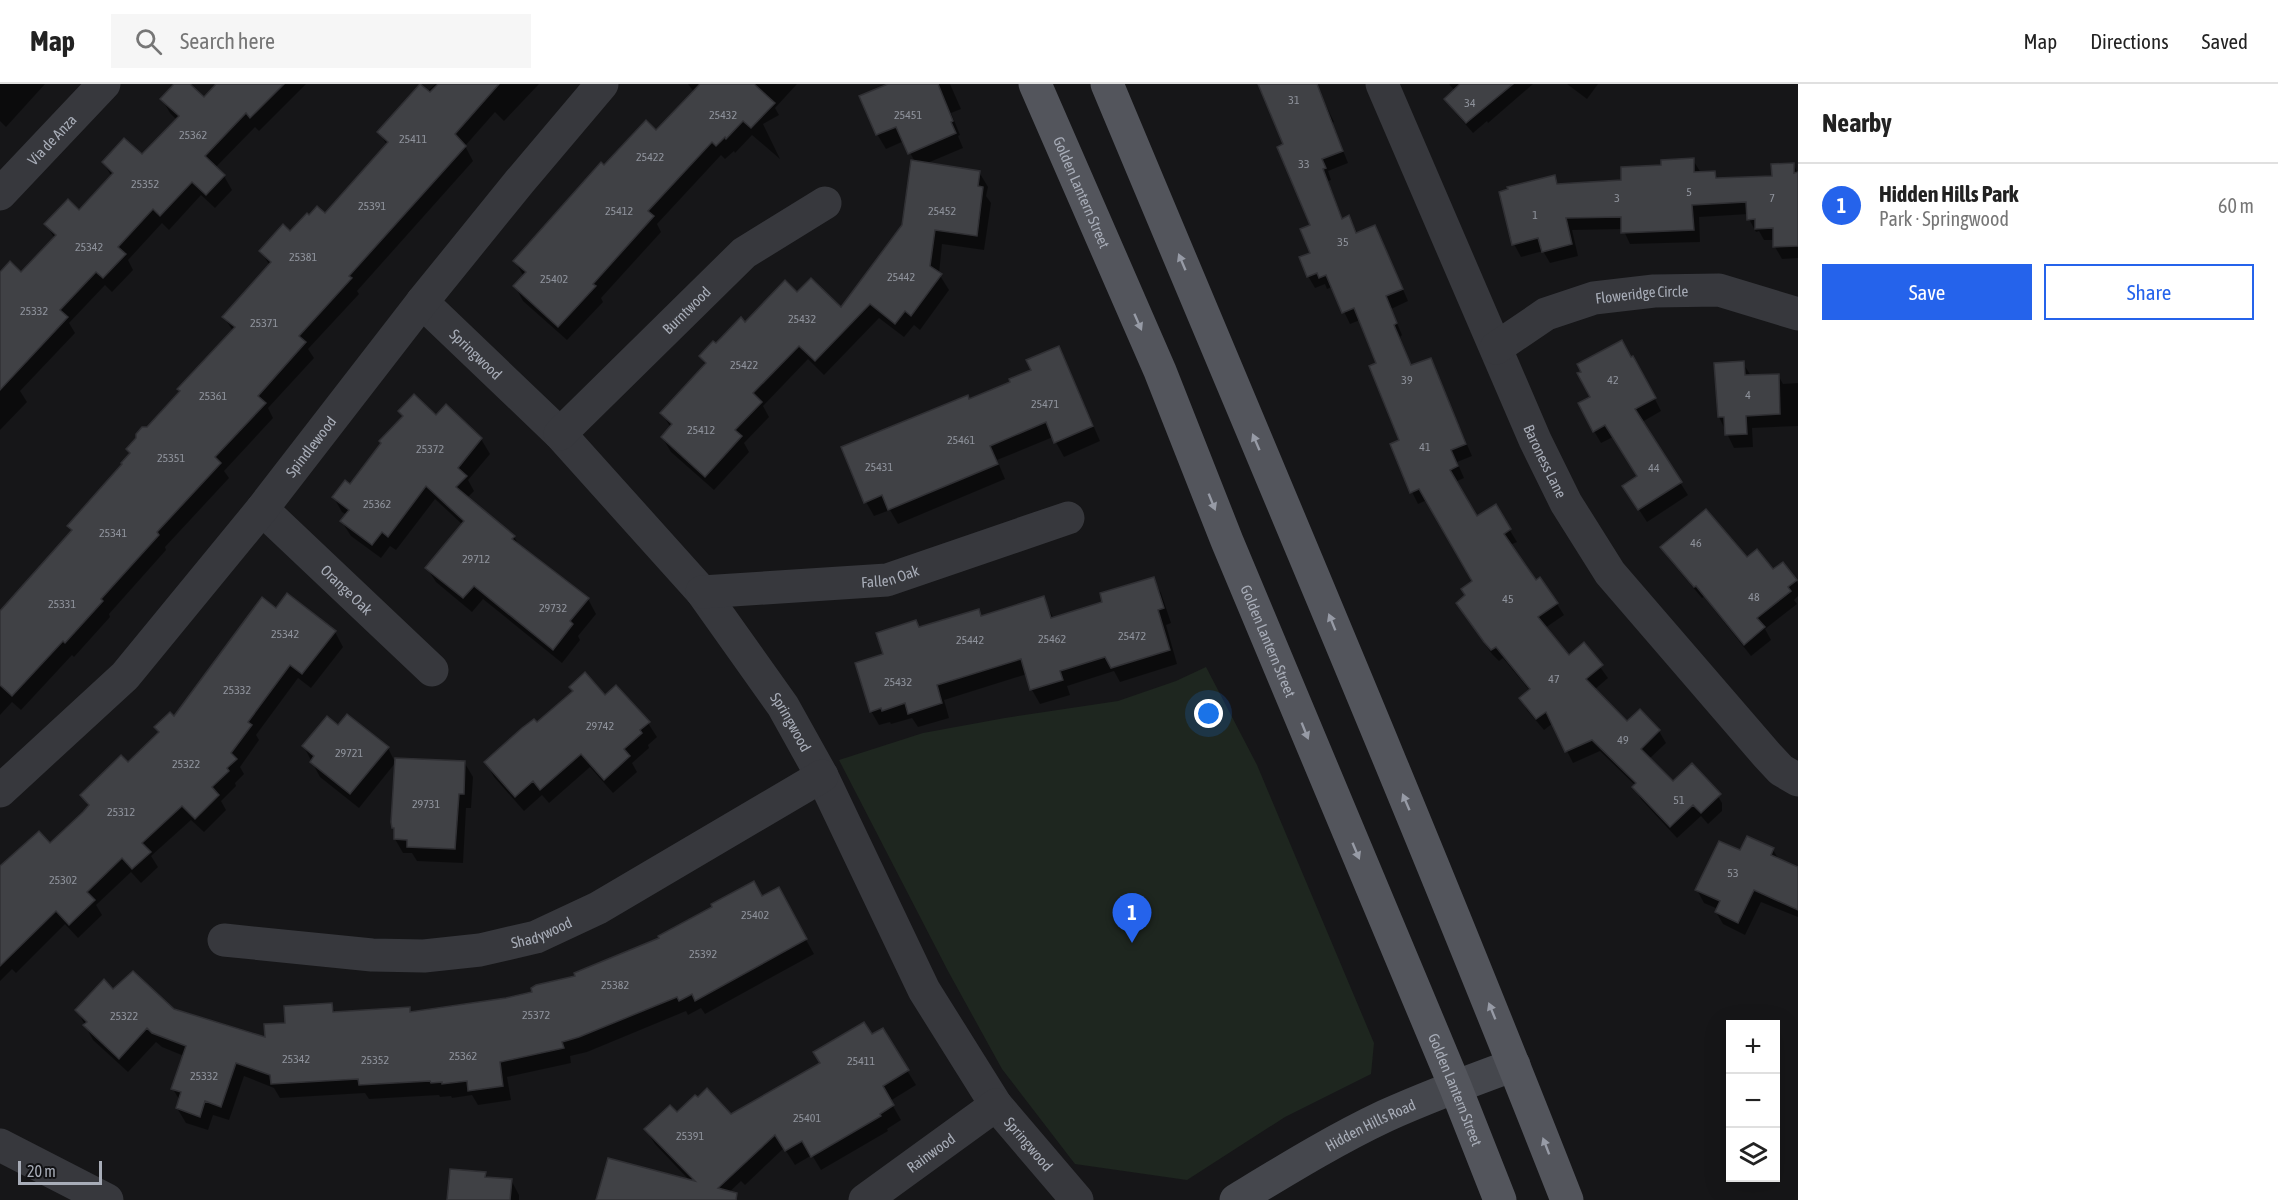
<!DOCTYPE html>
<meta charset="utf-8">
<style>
body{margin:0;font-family:"Asap Condensed",sans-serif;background:#f6f6f6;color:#222}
.controls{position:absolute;right:18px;bottom:18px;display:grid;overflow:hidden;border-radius:0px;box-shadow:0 6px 24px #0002}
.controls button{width:54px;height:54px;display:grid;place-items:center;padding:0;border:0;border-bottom:2px solid #e0e0e0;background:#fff;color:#222;font:30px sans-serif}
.scale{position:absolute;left:18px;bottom:15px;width:84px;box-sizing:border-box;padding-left:6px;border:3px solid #a8adb8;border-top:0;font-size:16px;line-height:21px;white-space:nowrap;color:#a8adb8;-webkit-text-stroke:4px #111113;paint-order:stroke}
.you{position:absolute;left:1209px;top:630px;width:21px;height:21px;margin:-15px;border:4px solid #fff;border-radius:50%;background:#1a73e8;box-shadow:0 0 0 9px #1a73e833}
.badge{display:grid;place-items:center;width:39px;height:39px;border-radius:50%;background:#2563eb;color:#fff;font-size:20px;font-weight:700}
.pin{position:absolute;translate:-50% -50px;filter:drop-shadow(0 2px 3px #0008)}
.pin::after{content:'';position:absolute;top:32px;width:21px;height:18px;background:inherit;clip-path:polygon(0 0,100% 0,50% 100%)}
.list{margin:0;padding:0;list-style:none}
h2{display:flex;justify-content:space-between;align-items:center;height:78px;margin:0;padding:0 24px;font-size:26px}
h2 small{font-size:20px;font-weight:400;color:#767676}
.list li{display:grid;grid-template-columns:39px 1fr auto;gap:18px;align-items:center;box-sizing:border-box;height:84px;padding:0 24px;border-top:2px solid #e0e0e0}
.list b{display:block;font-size:22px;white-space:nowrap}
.list p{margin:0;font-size:20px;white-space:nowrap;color:#767676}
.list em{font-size:20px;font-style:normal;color:#767676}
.actions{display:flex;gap:12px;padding:18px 24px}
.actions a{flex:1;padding:14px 0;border:2px solid #2563eb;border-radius:0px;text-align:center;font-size:21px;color:#2563eb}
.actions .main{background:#2563eb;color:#fff}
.icon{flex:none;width:33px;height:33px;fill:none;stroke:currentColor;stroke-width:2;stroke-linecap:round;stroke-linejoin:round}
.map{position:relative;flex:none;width:1798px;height:1116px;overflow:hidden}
header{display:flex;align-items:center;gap:36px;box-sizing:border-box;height:84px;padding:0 30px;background:#fff;border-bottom:2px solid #e0e0e0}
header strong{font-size:28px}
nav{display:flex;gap:33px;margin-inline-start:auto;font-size:21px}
.search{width:420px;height:54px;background:#f6f6f6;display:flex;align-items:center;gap:15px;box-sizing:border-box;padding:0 21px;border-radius:0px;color:#767676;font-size:22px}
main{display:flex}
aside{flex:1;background:#fff}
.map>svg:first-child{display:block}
.green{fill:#1e261f}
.shadow{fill:#0007}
.building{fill:#404145;stroke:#303034;stroke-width:1.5}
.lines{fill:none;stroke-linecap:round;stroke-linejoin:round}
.street{stroke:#37383d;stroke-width:33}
.secondary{stroke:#45474d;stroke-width:33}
.primary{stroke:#53555c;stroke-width:33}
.oneway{fill:#979ba6}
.labels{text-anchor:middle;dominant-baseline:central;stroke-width:4.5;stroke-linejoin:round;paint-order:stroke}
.number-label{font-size:12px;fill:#8e929b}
.street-label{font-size:15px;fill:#a8adb8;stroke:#111113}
</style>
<header>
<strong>Map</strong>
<div class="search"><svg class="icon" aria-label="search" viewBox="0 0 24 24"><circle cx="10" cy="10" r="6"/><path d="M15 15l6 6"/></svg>Search here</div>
<nav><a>Map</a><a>Directions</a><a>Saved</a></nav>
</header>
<main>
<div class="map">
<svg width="1798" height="1116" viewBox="0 0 1798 1116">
<rect width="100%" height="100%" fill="#161618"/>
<!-- green -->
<polygon class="green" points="1206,583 1257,681 1374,959 1371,990 1285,1033 1187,1096 1075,1080 1002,985 948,887 839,676 923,649 1005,634 1118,617 1176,597"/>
<!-- shadow -->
<g class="shadow">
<polygon points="0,0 45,0 6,43 0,37"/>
<polygon points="176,0 188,0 204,15 218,0 306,0 259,47 255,43 215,84 224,92 232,106 215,124 201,111 169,146 162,139 128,176 133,186 112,208 105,201 69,239 75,249 20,307 27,318 0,346 0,191 21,190 55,155 46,140 79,128 112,93 103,78 142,72 177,36 170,29 162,15"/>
<polygon points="436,0 539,0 504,37 495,28 465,62 473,77 357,207 359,210 308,265 314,274 268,324 273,334 224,387 229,394 165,463 166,466 109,530 110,533 74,573 72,571 21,626 12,618 0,631 0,530 72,448 69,442 131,370 128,365 233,247 224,233 270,182 261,167 325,131 387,61 379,48"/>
<polygon points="688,0 797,0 775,24 779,31 763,40 780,75 752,51 735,69 734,67 725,75 721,71 657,140 661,148 601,214 603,218 567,256 523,217 515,202 524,193 515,177 604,83 656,49 694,8"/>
<polygon points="891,0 950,0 961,25 951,29 960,51 958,52 963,64 925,80 979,88 988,103 986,112 991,119 984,166 942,160 939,190 949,206 920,246 914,241 904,253 879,234 824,291 808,275 763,322 769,333 744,359 749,368 714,406 671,368 662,353 671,344 662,329 705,281 700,272 746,240 797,210 841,225 904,141 915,78 904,57 886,65 877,50"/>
<polygon points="1260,0 1316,1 1334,38 1332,39 1348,79 1328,87 1331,96 1328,97 1343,136 1349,133 1358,150 1381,155 1408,217 1391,225 1402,251 1400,253 1412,283 1430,276 1472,372 1457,378 1464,394 1455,398 1477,434 1495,422 1517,458 1510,461 1536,498 1557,520 1564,531 1545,544 1569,573 1584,561 1608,594 1594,606 1627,639 1659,647 1666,659 1649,675 1672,699 1715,707 1722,719 1722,727 1708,740 1701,732 1677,754 1641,715 1634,703 1636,702 1600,667 1573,679 1553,639 1544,646 1527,626 1521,614 1530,607 1503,574 1499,577 1492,570 1464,531 1458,519 1467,512 1474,497 1427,416 1418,420 1412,408 1401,357 1378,280 1360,236 1350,240 1332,203 1327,205 1325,200 1315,204 1308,192 1312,170 1312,142 1285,61"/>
<polygon points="1449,0 1533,0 1488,39 1487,37 1473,49 1453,26 1446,15 1455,7"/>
<polygon points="1567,0 1598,0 1587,15"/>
<polygon points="1693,76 1701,89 1715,88 1719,96 1774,93 1793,80 1798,89 1798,174 1782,175 1775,163 1775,156 1764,156 1759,147 1756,148 1749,135 1749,130 1699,133 1700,158 1630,160 1623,145 1572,146 1578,172 1550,179 1543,167 1521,173 1514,160 1554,93 1559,101 1623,98 1663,82"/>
<polygon points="1058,264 1066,279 1100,357 1064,373 1053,353 997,376 1005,395 898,440 890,426 874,432 866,418 969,316 1033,287"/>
<polygon points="1631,275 1640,286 1661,327 1642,338 1688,411 1647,438 1632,415 1639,392 1613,353 1601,359 1594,347 1592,313"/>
<polygon points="1743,279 1751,292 1778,291 1783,300 1798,299 1798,342 1752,344 1753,363 1734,364 1719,333"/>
<polygon points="446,322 481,355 490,370 468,396 474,407 467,414 514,453 520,462 588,515 596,530 578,552 580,556 562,579 483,515 472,528 436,498 427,484 463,441 435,415 396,466 390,462 381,474 351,452 342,438 347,431 342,428 334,414 350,402 403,333 400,327 436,333"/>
<polygon points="1662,463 1747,475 1796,496 1798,500 1798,512 1794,516 1797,520 1765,545 1771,556 1751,572 1704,513 1702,514 1669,475"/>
<polygon points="1153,495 1161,509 1171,539 1166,541 1177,580 1120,598 1114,587 1067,602 1070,611 1040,620 1032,606 1027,590 944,616 949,634 918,643 912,634 891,640 890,638 879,641 871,627 885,571 920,545 982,533 1043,514 1054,535 1103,519"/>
<polygon points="287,512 335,548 343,563 311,604 298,594 256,651 259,656 240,683 244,690 235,699 236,702 221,717 226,726 204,748 191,736 151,772 158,783 141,799 131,788 96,821 102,831 78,854 65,840 16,889 12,885 0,897 0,784 50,761 89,724 82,711 128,680 160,649 156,644 174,634"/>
<polygon points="605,613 648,639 657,653 648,661 649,664 632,679 637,688 613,709 590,683 549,719 542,711 524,727 494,693 486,678 537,640"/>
<polygon points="339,643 388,664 394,676 464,678 473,693 471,724 466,724 463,779 417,777 412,769 403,769 395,755 396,747 393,743 396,678 359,724 320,693 304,663"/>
<polygon points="1773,766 1779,776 1798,785 1798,833 1761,818 1745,851 1723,840 1716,828 1718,825 1704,819 1697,806 1741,768"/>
<polygon points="762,814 786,820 814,870 705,930 701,924 688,931 686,927 587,968 570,972 571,979 507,993 511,1016 478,1021 472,1011 452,1014 451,1012 440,1013 439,1011 369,1015 365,1009 280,1014 274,1004 244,992 229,1036 213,1031 208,1046 186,1039 177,1024 180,1017 173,1005 184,972 162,963 156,958 128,988 93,956 77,926 113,907 267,955 287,940 331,921 336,929 409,924 412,929 506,916 534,909 577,893"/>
<polygon points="882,946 916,1001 890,1017 901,1036 887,1045 888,1047 821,1086 812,1071 795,1081 784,1064 745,1101 741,1097 721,1116 598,1116 691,1098 655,1060 646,1046 677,1030 731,1032"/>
<polygon points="485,1089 488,1095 511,1096 519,1111 519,1116 449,1116"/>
</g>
<!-- building -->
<g class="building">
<polygon points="174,0 190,0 204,13 216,0 284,0 250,34 246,29 205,72 225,91 206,111 192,98 160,132 153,125 118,163 126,170 103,194 96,188 60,226 68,233 0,306 0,188 10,177 21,188 56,151 44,140 68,115 79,126 113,89 102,78 124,54 142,70 179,32 160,15"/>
<polygon points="420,0 430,8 438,0 499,0 455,50 466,62 349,192 352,194 299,252 306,258 258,312 266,319 215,373 221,379 157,448 159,451 101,515 103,517 65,559 63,557 12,612 0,601 0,527 72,446 67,442 122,380 121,379 130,369 126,365 136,354 136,350 142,343 147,343 180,307 177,305 235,243 222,233 271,178 259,167 283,140 290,147 307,129 309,131 317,122 325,129 388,58 377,48"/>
<polygon points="700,0 754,0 775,19 751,44 743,37 726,55 725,53 716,62 712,58 648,127 654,132 593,200 596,202 558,243 513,202 526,188 513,177 601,78 604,81 646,36 656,46"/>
<polygon points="888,0 938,0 953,37 951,38 956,49 908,70 896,43 876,51 859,12"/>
<polygon points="1258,0 1317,0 1343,67 1322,75 1326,84 1323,85 1342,135 1349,131 1356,149 1375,141 1403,205 1386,212 1397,239 1394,241 1411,281 1431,274 1466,360 1451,366 1458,382 1450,386 1477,432 1496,420 1511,445 1504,450 1536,496 1540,493 1558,519 1538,533 1569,571 1584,558 1603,581 1586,595 1627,637 1640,625 1660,646 1641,665 1673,697 1692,679 1721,710 1701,729 1693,721 1670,743 1632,703 1636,699 1592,656 1565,668 1546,628 1536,635 1519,614 1530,605 1496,563 1491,566 1484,558 1456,519 1465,511 1461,505 1472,497 1419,405 1410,409 1390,360 1399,356 1369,282 1376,279 1354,224 1342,229 1326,191 1319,194 1317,189 1307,193 1299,173 1310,169 1300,145 1310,141 1277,63 1283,60"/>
<polygon points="1460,0 1513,0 1466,39 1444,15"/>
<polygon points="1694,74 1694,88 1715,87 1716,94 1772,92 1771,80 1794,79 1794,89 1798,88 1798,162 1773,163 1773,144 1755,145 1755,135 1747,136 1746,118 1692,121 1694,146 1621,149 1621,133 1566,134 1572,160 1542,168 1538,154 1512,161 1499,108 1508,105 1507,103 1555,91 1557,100 1621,96 1621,83 1661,81 1661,76"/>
<polygon points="911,76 980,87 978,102 983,103 977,152 935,146 930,182 942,190 911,232 905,227 895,240 870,220 815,277 799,262 753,309 762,318 735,346 742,352 705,393 661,353 672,340 660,329 706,279 699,272 713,257 716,259 741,233 745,238 785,196 797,208 811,194 841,223 902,141"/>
<polygon points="1622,256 1631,273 1633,272 1656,314 1635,325 1682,398 1638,426 1622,402 1637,392 1605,341 1593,348 1578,319 1590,313 1577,289 1581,288 1577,280"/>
<polygon points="1059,262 1093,342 1054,359 1046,338 990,362 998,380 888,426 882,411 864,419 841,363 968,311 969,315 1010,298 1009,295 1031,286 1026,276"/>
<polygon points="1744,277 1745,291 1779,290 1780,330 1746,332 1747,350 1725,351 1724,333 1718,333 1714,279"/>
<polygon points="414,310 436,331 446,320 482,354 458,384 467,392 456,403 515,452 512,455 589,514 570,537 573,540 553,566 474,502 463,514 425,484 464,437 426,402 388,453 382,448 372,461 340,437 349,426 332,413 345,396 350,400 381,359 379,357 403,332 398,327"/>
<polygon points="1706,425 1747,473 1757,465 1773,485 1783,478 1797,496 1788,503 1791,507 1757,534 1765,543 1744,561 1696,502 1694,503 1660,463"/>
<polygon points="1154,493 1164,524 1158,526 1170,566 1111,584 1105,573 1060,587 1063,596 1030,606 1021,575 937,601 942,619 908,630 905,619 882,627 881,624 870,628 855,579 883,570 876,549 916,536 919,543 979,525 981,532 1044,512 1051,534 1102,518 1100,509"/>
<polygon points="287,509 336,547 302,590 290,581 248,638 252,641 231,669 237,675 227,684 229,687 212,703 219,711 195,735 182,722 142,759 151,768 132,785 122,774 87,808 95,816 69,841 56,827 0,882 0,782 39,747 50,759 83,728 89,721 80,711 121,671 128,678 159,648 154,643 170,628 174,632 262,513 276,524"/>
<polygon points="585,588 605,611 616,601 650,638 640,646 642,649 624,665 630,672 604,696 581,670 540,706 533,697 515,713 484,678 522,644 534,635 537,638 573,607 569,603"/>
<polygon points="347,630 389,663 350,710 310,678 314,672 302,662 327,632 338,641"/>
<polygon points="395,674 465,677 464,710 459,710 455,765 407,763 407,756 394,755 394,744 392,744 391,738"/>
<polygon points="1747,752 1774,764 1771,771 1798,783 1798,826 1754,806 1738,839 1715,828 1720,817 1695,806 1719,757 1740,766"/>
<polygon points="754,797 762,812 779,803 807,855 695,917 692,910 679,917 677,913 579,953 562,958 564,964 500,978 503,1002 468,1007 467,997 442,1000 442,998 431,999 430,997 359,1001 358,995 271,1000 270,991 236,979 221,1023 205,1017 200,1033 176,1024 181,1008 171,1005 186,962 152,949 147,944 119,975 83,941 87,938 75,926 104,895 113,905 133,887 174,925 265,953 264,940 285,939 284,922 332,919 333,928 410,923 410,928 506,914 532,908 531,904 536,901 575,892 574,889 659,854 658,852 712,823 711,820"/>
<polygon points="864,938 872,950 883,944 909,986 883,1002 894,1021 880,1030 881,1032 811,1073 802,1057 785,1067 775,1051 718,1104 737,1109 736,1116 596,1116 608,1074 695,1097 644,1045 670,1021 677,1028 695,1011 698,1013 707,1004 731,1030 820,979 813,968"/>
<polygon points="450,1085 486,1088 485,1093 512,1095 510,1116 447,1116"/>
</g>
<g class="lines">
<!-- street -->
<g class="street">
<path id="s1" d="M1382 0 1535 356 1566 419 1610 489 1767 671 1781 686 1798 696"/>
<path id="s2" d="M0 110 104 0"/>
<path id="s3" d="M422 218 560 350 702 508 783 622 822 692 924 906 996 1021 1077 1116"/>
<path id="s4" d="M1496 264 1546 230 1594 214 1654 207 1719 206 1798 230"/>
<path id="s5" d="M560 350 744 169 825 119"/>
<path id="s6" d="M262 425 432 586"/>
<path id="s7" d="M702 508 887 496 1068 434"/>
<path id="s8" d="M0 707 125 592 262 425 422 218 520 97 602 0"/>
<path id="s9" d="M224 856 372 871 424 872 480 866 536 853 598 824 822 692"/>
<polyline points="0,1061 107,1116"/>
<path id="s10" d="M865 1116 996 1021"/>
</g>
<!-- secondary -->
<path class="secondary" id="s11" d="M1236 1116C1284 1087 1334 1056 1385 1032 1427 1013 1470 997 1514 981"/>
<!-- primary -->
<g class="primary">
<path id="s12" d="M1035 0 1160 287 1227 457 1455 1002 1500 1116"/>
<path d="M1107 0C1262 371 1420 741 1567 1116"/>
</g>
</g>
<!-- one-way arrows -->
<defs><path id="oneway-solid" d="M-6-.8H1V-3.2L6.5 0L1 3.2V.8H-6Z" transform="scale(1.5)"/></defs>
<g class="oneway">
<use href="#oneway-solid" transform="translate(1182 178) rotate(-113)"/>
<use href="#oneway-solid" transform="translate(1138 238) rotate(66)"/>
<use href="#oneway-solid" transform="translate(1256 358) rotate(-113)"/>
<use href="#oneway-solid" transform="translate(1212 418) rotate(68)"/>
<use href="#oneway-solid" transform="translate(1332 538) rotate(-112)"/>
<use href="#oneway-solid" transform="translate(1305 647) rotate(68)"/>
<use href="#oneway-solid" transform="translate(1406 718) rotate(-113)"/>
<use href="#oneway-solid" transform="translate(1356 767) rotate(67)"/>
<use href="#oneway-solid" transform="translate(1492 927) rotate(-112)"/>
<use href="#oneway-solid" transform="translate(1546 1062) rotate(-111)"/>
</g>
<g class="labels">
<!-- number labels -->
<g class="number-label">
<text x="1294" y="16">31</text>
<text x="1470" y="19">34</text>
<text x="723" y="31">25432</text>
<text x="908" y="31">25451</text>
<text x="193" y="51">25362</text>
<text x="413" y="55">25411</text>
<text x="650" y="73">25422</text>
<text x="1304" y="80">33</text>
<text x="145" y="100">25352</text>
<text x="1689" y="108">5</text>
<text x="1617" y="114">3</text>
<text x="1772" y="114">7</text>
<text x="372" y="122">25391</text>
<text x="619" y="127">25412</text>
<text x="942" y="127">25452</text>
<text x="1535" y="131">1</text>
<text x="1343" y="158">35</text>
<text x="89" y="163">25342</text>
<text x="303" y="173">25381</text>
<text x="901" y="193">25442</text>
<text x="554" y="195">25402</text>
<text x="34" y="227">25332</text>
<text x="802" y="235">25432</text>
<text x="264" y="239">25371</text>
<text x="744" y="281">25422</text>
<text x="1407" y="296">39</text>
<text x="1613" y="296">42</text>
<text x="1748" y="311">4</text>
<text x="213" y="312">25361</text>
<text x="1045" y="320">25471</text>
<text x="701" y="346">25412</text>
<text x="961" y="356">25461</text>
<text x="1425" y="363">41</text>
<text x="430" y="365">25372</text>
<text x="171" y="374">25351</text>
<text x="879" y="383">25431</text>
<text x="1654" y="384">44</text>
<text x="377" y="420">25362</text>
<text x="113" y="449">25341</text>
<text x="1696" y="459">46</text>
<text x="476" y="475">29712</text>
<text x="1754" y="513">48</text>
<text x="1508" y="515">45</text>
<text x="62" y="520">25331</text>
<text x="553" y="524">29732</text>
<text x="285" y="550">25342</text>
<text x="1132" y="552">25472</text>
<text x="1052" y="555">25462</text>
<text x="970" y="556">25442</text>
<text x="1554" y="595">47</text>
<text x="898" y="598">25432</text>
<text x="237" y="606">25332</text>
<text x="600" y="642">29742</text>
<text x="1623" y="656">49</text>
<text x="349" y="669">29721</text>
<text x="186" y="680">25322</text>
<text x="1679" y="716">51</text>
<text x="426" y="720">29731</text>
<text x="121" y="728">25312</text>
<text x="1733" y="789">53</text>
<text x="63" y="796">25302</text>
<text x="755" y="831">25402</text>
<text x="703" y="870">25392</text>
<text x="615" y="901">25382</text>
<text x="536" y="931">25372</text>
<text x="124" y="932">25322</text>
<text x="463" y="972">25362</text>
<text x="296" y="975">25342</text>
<text x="375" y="976">25352</text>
<text x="861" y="977">25411</text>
<text x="204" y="992">25332</text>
<text x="807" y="1034">25401</text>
<text x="690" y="1052">25391</text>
</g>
<!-- street labels -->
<g class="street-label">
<text stroke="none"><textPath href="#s2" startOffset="75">Via de Anza</textPath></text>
<text stroke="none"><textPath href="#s12" startOffset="118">Golden Lantern Street</textPath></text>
<text stroke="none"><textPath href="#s4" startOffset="159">Floweridge Circle</textPath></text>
<text stroke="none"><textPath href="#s5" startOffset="177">Burntwood</textPath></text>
<text stroke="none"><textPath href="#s3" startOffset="75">Springwood</textPath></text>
<text stroke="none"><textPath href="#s8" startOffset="465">Spindlewood</textPath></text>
<text stroke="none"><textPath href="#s1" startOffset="411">Baroness Lane</textPath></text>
<text stroke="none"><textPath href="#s7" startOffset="189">Fallen Oak</textPath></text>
<text stroke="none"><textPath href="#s6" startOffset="117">Orange Oak</textPath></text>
<text stroke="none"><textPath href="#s12" startOffset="604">Golden Lantern Street</textPath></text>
<text stroke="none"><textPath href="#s3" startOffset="561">Springwood</textPath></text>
<text stroke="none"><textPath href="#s9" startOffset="321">Shadywood</textPath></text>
<text stroke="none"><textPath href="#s12" startOffset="1090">Golden Lantern Street</textPath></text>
<text stroke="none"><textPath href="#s11" startOffset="154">Hidden Hills Road</textPath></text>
<text stroke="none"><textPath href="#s3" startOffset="1047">Springwood</textPath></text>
<text stroke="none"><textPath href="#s10" startOffset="81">Rainwood</textPath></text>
</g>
</g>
</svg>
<div class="controls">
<button>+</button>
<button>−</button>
<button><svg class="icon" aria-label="layers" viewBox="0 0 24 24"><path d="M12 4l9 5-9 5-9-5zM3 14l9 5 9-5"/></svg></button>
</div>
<div class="scale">20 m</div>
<div class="you"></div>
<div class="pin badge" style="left:1132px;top:859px">1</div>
</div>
<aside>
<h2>Nearby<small></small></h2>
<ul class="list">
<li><span class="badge">1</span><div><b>Hidden Hills Park</b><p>Park · Springwood</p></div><em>60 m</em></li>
</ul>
<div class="actions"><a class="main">Save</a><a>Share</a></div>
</aside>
</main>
